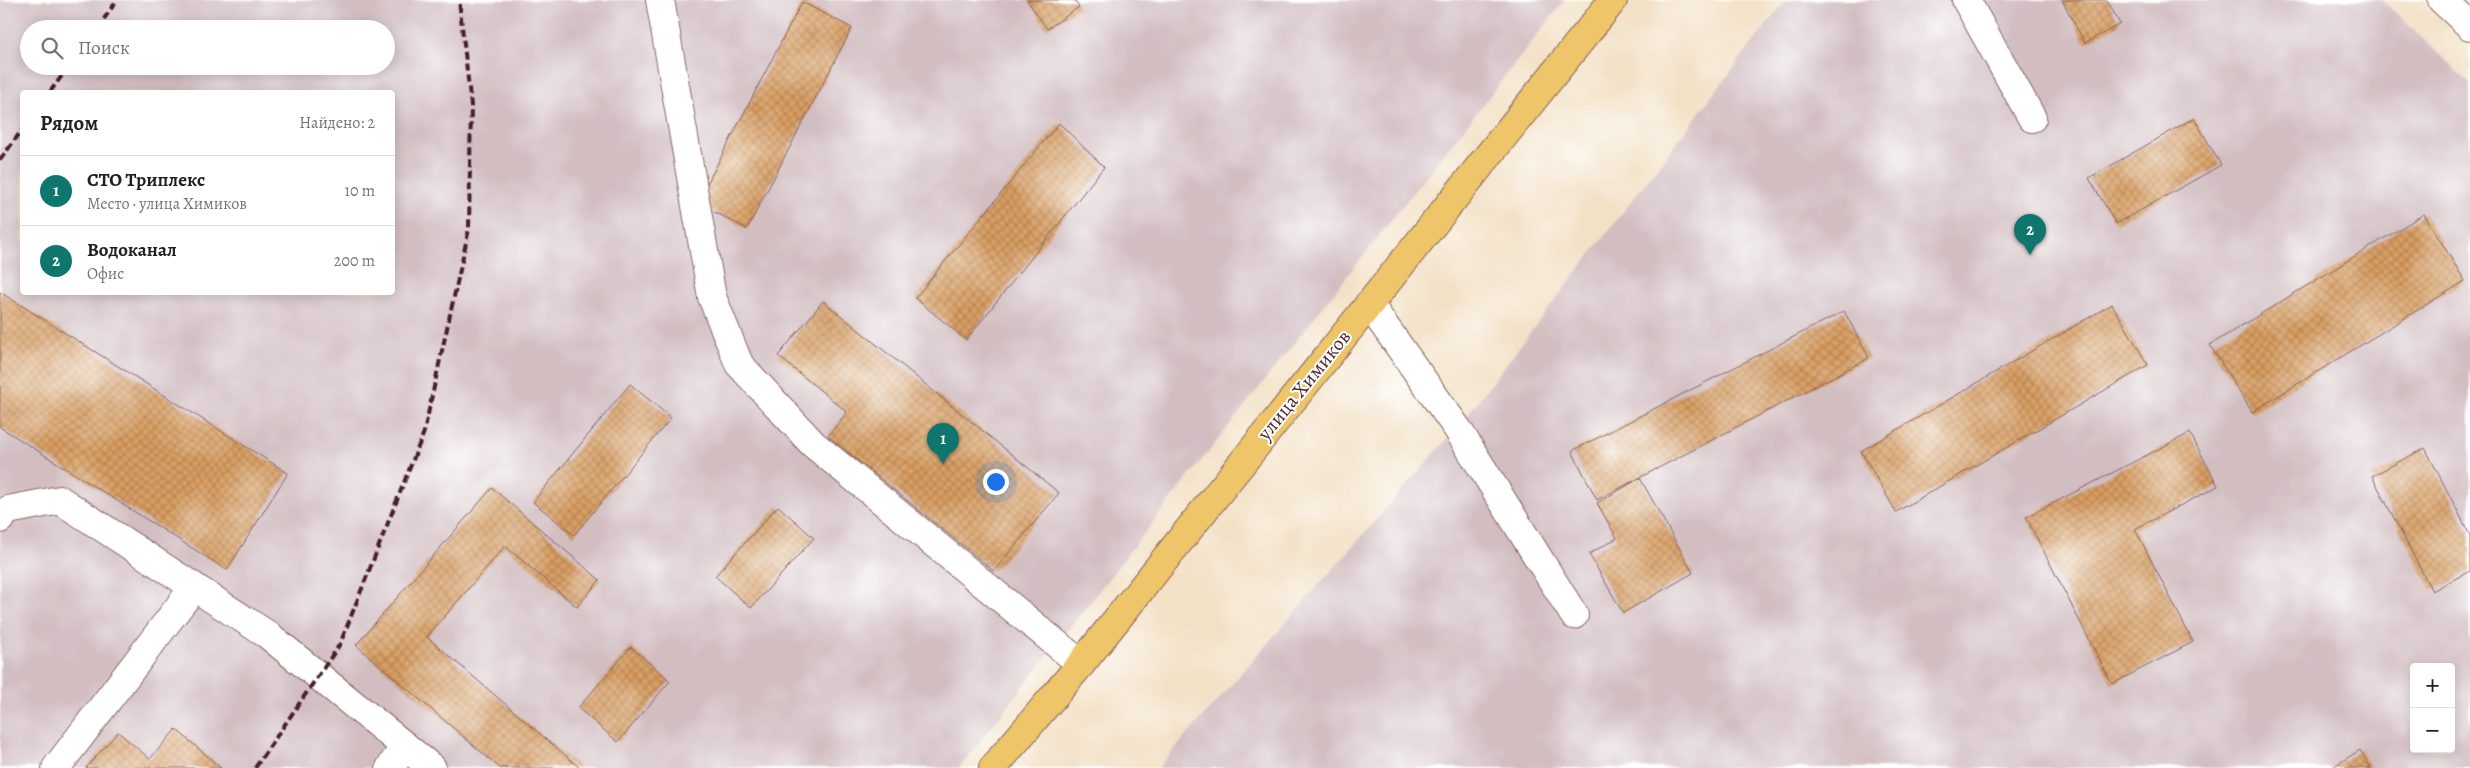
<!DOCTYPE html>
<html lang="ru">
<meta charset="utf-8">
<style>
body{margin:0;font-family:Alegreya,serif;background:#f2f2f2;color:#202124}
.controls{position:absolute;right:15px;bottom:15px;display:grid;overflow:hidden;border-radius:5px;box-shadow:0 2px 12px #0003}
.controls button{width:45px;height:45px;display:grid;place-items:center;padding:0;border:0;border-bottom:1px solid #e0e0e0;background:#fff;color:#202124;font:25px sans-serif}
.you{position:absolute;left:995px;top:481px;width:18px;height:18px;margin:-12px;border:4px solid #fff;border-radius:50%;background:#1a73e8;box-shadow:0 0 0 8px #1a73e833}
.badge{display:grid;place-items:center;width:32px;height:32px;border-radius:50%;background:#0f766e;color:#fff;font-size:16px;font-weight:700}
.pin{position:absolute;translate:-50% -41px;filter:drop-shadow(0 1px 2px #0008)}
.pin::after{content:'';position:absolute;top:26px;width:18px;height:15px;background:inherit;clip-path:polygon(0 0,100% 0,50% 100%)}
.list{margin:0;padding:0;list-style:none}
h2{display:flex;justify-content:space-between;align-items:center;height:65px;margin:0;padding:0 20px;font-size:21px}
h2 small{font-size:16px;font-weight:400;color:#757577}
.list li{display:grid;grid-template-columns:32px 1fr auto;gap:15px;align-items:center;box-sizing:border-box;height:70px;padding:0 20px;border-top:1px solid #e0e0e0}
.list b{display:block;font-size:19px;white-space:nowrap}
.list p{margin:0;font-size:16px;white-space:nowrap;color:#757577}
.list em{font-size:16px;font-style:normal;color:#757577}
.icon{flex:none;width:28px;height:28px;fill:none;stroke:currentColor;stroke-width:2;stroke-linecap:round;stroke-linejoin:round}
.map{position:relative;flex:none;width:2470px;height:768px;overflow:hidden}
.search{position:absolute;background:#fff;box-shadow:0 2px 12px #0003;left:20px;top:20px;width:375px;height:55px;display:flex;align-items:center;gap:12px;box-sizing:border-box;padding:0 18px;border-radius:28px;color:#757577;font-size:19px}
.panel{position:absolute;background:#fff;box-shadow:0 2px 12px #0003;left:20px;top:90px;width:375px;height:205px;border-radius:5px}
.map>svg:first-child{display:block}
.industrial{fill:#d2bec1;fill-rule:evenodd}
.building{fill:url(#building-cross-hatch)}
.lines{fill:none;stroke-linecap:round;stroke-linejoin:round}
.minor-casing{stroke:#856361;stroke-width:30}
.major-casing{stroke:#856361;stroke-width:30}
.minor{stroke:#fff;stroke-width:28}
.major{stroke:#eec569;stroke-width:28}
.rail{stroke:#4a1f2b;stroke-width:4;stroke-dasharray:8 4;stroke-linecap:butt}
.labels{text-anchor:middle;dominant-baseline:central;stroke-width:4;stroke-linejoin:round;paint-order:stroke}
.street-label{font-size:20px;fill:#4a1f2b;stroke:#fff}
</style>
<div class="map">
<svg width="2470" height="768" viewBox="0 0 2470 768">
<defs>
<pattern id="building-cross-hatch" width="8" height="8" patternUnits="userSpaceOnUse" patternTransform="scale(1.25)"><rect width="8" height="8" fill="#d99f62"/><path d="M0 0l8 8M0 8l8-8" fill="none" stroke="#b28151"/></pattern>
</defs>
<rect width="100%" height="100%" fill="#fff"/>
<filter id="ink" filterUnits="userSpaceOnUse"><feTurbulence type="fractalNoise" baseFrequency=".02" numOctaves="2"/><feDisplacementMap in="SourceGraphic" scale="10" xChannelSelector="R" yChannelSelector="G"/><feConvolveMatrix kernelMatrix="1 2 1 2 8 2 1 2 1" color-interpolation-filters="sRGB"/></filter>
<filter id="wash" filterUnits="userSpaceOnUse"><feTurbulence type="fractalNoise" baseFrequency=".0096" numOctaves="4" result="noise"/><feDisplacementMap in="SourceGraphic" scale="20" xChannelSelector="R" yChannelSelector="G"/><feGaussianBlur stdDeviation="1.12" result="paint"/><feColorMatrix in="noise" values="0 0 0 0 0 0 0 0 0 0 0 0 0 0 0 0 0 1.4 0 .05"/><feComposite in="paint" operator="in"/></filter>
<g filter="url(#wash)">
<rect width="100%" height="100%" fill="#f3e1c6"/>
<!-- industrial -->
<g class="industrial">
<path d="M0 0H1565L959 768H0ZM29 29H386V66H29ZM22 92H392V292H22Z"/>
<path d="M1786 0H2382L2470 83V768H1158L1457 428ZM2414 667H2451V749H2414Z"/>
</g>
<g id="blocks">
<!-- building -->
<g class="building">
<polygon points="1027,0 1074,0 1079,7 1047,29"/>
<polygon points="2062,0 2107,0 2120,24 2085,43"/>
<polygon points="802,2 852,28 747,229 697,203"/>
<polygon points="2194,118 2221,165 2116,224 2089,178"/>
<polygon points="1059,123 1104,167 966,340 915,298"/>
<polygon points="2424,214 2465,281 2252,412 2210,345"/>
<polygon points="0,292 288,473 227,570 0,427"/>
<polygon points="823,301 1059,493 994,571 828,436 847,412 778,356"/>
<polygon points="2112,304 2148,365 1896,512 1861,451"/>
<polygon points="1844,311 1869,358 1597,500 1572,451"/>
<polygon points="630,384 671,418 574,535 533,502"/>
<polygon points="2190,433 2218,486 2135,529 2193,642 2112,684 2026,517"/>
<polygon points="2425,448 2470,535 2470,571 2432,591 2372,476"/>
<polygon points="1640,478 1693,573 1623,613 1589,554 1617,538 1597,503"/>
<polygon points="492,488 600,580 577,607 505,546 427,637 580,768 500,768 356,645"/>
<polygon points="778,506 814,538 751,608 715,576"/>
<polygon points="631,647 670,681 618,742 578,708"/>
<polygon points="176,729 221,768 86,768 118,732 150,759"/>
<polygon points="2360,750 2371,768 2331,768"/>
</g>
</g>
</g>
<g filter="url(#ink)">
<use href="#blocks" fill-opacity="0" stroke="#856361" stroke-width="1"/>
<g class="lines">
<!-- minor casing -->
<g class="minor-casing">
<g id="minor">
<polyline points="660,0 712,297 739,364 813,444 1081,664"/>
<polyline points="1966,0 2032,118"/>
<polyline points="2442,0 2470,26"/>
<polyline points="1369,304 1457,428 1574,615"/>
<polyline points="0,519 8,510 60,500 268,635 432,768"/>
<polyline points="56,768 194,587"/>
<polyline points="390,768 405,746"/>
</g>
</g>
<!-- major casing -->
<g class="major-casing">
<polyline id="major" points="993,768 1081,664 1613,0"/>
</g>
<!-- minor -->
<use href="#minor" class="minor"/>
<!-- major -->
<use href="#major" class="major"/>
<!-- rail -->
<g class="rail">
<polyline points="97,29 117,0"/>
<polyline points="50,92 69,66"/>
<polyline points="0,160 22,130"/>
<polyline points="255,768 340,644 424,432 469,229 471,106 459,0"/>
</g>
</g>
</g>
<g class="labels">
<!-- street labels -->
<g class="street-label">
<text transform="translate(1304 385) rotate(-51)">улица Химиков</text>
</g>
</g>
</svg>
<div class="controls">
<button>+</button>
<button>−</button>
</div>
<div class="you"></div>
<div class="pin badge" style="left:943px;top:464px">1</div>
<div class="pin badge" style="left:2030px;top:255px">2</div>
<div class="search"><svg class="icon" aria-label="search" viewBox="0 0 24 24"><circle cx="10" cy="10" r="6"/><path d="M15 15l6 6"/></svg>Поиск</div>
<section class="panel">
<h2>Рядом<small>Найдено: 2</small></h2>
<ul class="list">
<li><span class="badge">1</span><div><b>СТО Триплекс</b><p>Место · улица Химиков</p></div><em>10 m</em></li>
<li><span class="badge">2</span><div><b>Водоканал</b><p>Офис</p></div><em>200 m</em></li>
</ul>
</section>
</div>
